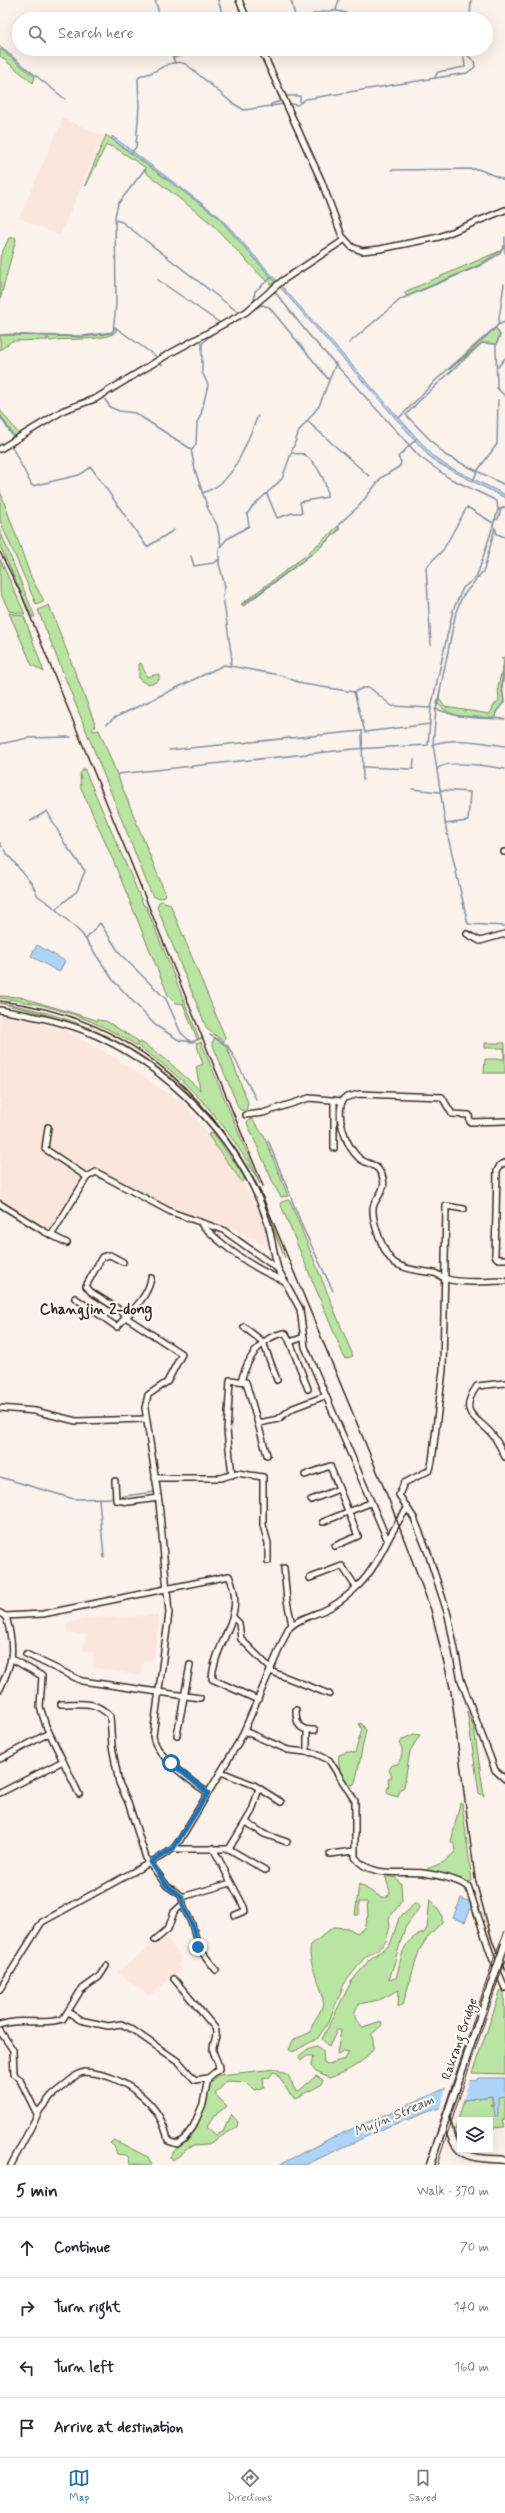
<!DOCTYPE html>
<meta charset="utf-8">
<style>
body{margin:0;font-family:Mynerve,sans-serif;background:#f7f7f7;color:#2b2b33}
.controls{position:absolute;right:12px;bottom:12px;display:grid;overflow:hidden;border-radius:0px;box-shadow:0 4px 16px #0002}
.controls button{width:36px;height:36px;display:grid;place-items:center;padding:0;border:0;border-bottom:1px solid #e1e1e2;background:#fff;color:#2b2b33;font:20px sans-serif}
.stop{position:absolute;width:12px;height:12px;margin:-9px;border:3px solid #1f6fb2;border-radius:50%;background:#fff}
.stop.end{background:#1f6fb2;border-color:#fff;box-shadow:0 1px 4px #0008}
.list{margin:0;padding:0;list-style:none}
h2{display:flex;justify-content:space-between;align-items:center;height:52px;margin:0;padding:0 16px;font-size:17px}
h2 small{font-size:13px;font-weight:400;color:#7c7c81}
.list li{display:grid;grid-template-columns:26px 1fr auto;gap:12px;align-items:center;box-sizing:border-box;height:60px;padding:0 16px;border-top:1px solid #e1e1e2}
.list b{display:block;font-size:15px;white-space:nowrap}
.list em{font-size:13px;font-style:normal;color:#7c7c81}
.icon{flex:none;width:22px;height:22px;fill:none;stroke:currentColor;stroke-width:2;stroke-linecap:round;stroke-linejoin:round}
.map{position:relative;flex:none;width:505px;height:2165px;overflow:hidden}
.search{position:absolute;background:#fff;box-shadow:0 4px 16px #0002;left:12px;right:12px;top:12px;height:44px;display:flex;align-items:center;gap:10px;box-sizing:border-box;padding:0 14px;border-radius:22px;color:#7c7c81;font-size:15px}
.sheet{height:292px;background:#fff}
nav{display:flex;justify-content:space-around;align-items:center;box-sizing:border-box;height:56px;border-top:1px solid #e1e1e2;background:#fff;font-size:11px;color:#7c7c81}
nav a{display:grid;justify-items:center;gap:2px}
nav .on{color:#1f6fb2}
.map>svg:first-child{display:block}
.built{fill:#fbe6de}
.green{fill:#b9e4a2;stroke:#7a8760}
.water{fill:#add4f7;stroke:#7f90a0}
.pier{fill:#fcf2ec}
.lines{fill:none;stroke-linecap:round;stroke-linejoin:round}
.stream{stroke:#7f90a0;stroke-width:1.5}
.minor-casing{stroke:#3b2a1e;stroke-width:8}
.major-casing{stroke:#3b2a1e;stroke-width:9}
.minor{stroke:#fdfcf7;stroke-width:5}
.major{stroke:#fdfcf7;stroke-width:6}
.tram{stroke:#3b2a1e;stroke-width:1}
.rail{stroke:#3b2a1e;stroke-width:1.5}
.major-bridge-casing{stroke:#3b2a1e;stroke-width:9;stroke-linecap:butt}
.major-bridge{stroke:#fdfcf7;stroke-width:6}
.route{stroke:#1f6fb2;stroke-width:5}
.labels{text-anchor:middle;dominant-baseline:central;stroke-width:4;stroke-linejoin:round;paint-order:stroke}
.street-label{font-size:13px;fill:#3b2a1e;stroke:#fdfcf7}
.water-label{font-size:14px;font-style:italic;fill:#585454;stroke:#fdfcf7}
.quarter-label{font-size:15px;font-weight:bold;fill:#3b2a1e;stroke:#fdfcf7}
</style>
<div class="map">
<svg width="505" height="2165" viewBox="0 0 505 2165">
<rect width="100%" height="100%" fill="#fcf2ec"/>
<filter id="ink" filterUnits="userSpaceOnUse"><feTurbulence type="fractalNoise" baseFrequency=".025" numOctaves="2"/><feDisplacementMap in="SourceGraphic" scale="8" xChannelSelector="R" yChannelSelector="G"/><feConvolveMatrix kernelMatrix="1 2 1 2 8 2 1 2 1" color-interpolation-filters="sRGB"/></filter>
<g filter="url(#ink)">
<!-- built -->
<g class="built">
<polygon points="63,118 103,136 60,236 19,218"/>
<polygon points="0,1013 64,1029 114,1057 187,1106 241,1179 263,1219 269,1240 262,1245 237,1230 204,1221 166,1208 96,1169 90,1169 54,1230 50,1231 0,1200"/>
<polygon points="155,1615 158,1616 159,1621 154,1656 152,1661 144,1660 140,1676 92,1667 94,1653 83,1650 86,1634 68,1634 66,1623 92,1618"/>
<polygon points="165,1935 181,1957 178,1966 181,1970 149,1996 117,1972"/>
</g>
<!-- green -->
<g class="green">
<polygon points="0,49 35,77 33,83 0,56"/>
<polygon points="106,135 217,216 276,283 273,286 263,278 211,223 145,172 146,168 114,147 106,145 86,186 85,185"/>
<polygon points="15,237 16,239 0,300 0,257 9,238"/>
<polygon points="500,251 479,265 407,296 404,292"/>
<path d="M115 327 117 330C109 343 66 337 50 341L47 336 83 337 112 333Z"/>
<polygon points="496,328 500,335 496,344 482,343 449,370"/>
<polygon points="11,334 45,336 48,340 12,341 0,350 0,335"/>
<polygon points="93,395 92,398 16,439 0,415 0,410 19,434 68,405"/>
<polygon points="0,491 31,577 44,601 36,604 0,521"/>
<polygon points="338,526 338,530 317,550 242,605 241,604 305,556"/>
<polygon points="0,531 35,617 32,617 0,546"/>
<polygon points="0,559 25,614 9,611 0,592"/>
<polygon points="49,605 96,726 92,728 93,731 99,730 166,895 162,898 154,897 151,893 38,610"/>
<polygon points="9,613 24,616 44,672 32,665"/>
<path d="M505 657 501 686 504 702 496 712 495 719C477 718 450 719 438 704L440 690 439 699 445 707 490 714 494 705 499 701 498 686 504 662 501 658Z"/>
<path d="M139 663H141L147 677 159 674V680C152 685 146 685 139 679Z"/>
<polygon points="84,768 144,906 146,906 199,1038 197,1039 183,1004 176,1003 168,995 113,860 81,788 80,774"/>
<polygon points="162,901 170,904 225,1037 224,1042 207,1029 157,907 159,902"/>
<path d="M0 996 20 997 96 1020 106 1021 138 1041 137 1044 141 1042 162 1056 200 1090 196 1067 203 1064 196 1043 201 1042 260 1184C205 1081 118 1011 0 998Z"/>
<path d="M0 1003C108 1019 200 1080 251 1177 265 1203 275 1231 285 1258L259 1196 229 1144 208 1116 172 1080 134 1052 98 1033 41 1013Z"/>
<polygon points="215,1037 227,1047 248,1103 246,1112 239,1109 212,1043"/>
<polygon points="485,1043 505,1043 505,1073 484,1073 485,1059 504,1059 504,1048 485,1048"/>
<polygon points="250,1119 253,1120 265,1138 288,1196 281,1197 275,1187 247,1123"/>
<polygon points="213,1132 243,1175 245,1179 242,1182 208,1135"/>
<polygon points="287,1200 290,1201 353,1356 345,1359 280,1203"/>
<polygon points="467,1711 474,1728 484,1796 479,1793"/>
<path d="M361 1723 366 1730 356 1779 354 1784 348 1786C342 1781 337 1763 339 1755L347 1752 355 1753 362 1729 359 1724Z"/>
<path d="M414 1734 420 1735 410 1751 404 1787 400 1789 398 1797 388 1794 387 1790 389 1786 388 1779 392 1777 389 1770 392 1765 398 1764C402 1756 404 1752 400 1743L403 1739Z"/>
<polygon points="460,1803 462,1804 472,1881 467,1882 428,1872 427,1869 444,1862 455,1852 454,1844 451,1842"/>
<path d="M385 1875 396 1878 401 1884 402 1901 389 1918 390 1927 386 1941 382 1947 365 1957 344 1984 329 2021 318 2038 293 2052 289 2050 293 2040 311 2032C311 2020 323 2014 323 2000 322 1982 306 1963 311 1945L333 1927 348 1928 357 1933 364 1928 368 1915 367 1902H359V1915H355L359 1884 381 1897H387L390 1892Z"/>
<path d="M430 1899 442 1915V1922L427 1938 419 1951 403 2004 398 2007 399 1990 379 2000 359 2004C352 2014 354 2020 363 2027L381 2021 382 2025 372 2034 374 2047C364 2063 347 2072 329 2078L316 2072 311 2066 313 2056H307L301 2061 299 2056 309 2048 317 2046 323 2051 324 2062 327 2064 345 2059 349 2052 344 2051 337 2054 341 2030H337L329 2047 322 2039 351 1982 370 1959 390 1945 399 1918 409 1910 414 1903H417L419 1908 405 1928 389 1980 396 1978C402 1958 401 1939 424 1933L427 1928Z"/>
<polygon points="504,1982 505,2074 472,2073"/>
<path d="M276 2069 288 2075 295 2090 299 2091 316 2076 323 2080 321 2085 295 2098 289 2093 277 2073 273 2072 269 2078 263 2079 264 2087 254 2090 246 2082 227 2081 215 2094 227 2106 215 2115 207 2127 216 2135 223 2132 231 2114 238 2122 237 2127 207 2145 194 2146 187 2149 173 2161 170 2158C172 2150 181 2147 187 2140 199 2123 205 2105 209 2084L219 2075Z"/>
<polygon points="492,2096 492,2107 499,2096 505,2096 505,2119 502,2120 505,2127 490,2128 490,2120 460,2120 460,2130 455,2130 464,2100"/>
<polygon points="114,2140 148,2157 152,2165 130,2164 129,2158 126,2155 117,2154 114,2146 110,2143"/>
</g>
<!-- water -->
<g class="water">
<polygon points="112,136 220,217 433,456 447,466 504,494 505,498 441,465 429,456 217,216 112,139"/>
<polygon points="37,945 65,961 59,972 31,956"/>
<polygon points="461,1898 470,1902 471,1907 465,1922 453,1918"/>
<polygon points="478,2078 505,2078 505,2096 498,2097 498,2116 495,2116 492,2096 464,2100 436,2109 387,2127 305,2165 279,2165 331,2138 465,2080 476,2081"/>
</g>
<!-- pier -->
<polygon class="pier" points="465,2078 470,2079 462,2103 439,2110 447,2085"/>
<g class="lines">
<!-- stream -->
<g class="stream">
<polyline points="155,0 161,19"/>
<polyline points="218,0 224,19"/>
<polyline points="291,0 296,19"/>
<polyline points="336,10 339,0"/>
<path d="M297 19C316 13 339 4 355 19"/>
<polyline points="470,19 471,0"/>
<polyline points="0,47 65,99"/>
<polyline points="170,49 175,63"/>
<polyline points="265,49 272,67"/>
<polyline points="173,58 205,49"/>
<polyline points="269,72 281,101 271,104 271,107"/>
<polyline points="435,77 438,72 465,67 463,49"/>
<polyline points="285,96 300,96 300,102"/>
<polyline points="288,103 297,105 306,99 467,73 475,67 474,61 468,56 468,49"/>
<path d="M132 152 136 147 139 106 138 79 141 75C153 77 168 57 186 64L231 102 244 110 284 104"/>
<polyline points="391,170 478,169 505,180"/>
<polyline points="115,220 122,222 239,313"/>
<polyline points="505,237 505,253"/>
<polyline points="158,280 220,323"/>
<polyline points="280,286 275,292 309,335 420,457 449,478 493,499 497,502 498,510 505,507"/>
<polyline points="254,302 255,291 272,277"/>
<polyline points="252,310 262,305 269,307 329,380"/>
<polyline points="217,325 232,317"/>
<polyline points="498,325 504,284"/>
<polyline points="115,327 158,358"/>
<polyline points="496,328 500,335 496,346 497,388 505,396"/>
<polyline points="0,335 83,336 113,332 116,304 115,216 118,204 145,169"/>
<polyline points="349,343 401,299 479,266 499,254 504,246"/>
<polyline points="496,344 482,343 419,401 406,415 445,455 505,485"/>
<polyline points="160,361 162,365"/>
<polyline points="498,367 505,358"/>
<polyline points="104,398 110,407 119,411 135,413 191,449 195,470 208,509 217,525 221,546"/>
<polyline points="0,416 15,440"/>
<polyline points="399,418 437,379 498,325 505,322"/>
<polyline points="307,421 369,476"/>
<polyline points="11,445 32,486 79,475 91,467 147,547 174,530"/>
<polyline points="192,450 196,444 197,423 201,414 208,385 202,372 202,343 216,331"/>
<polyline points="473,481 478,470 497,444 498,400"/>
<path d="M202 493C236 484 245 444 258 416"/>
<path d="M267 494 277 518 293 513H302L300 502 327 497C328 483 317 464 305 455 300 452 298 455 293 453"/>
<polyline points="494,520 498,519 501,509"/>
<polyline points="495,528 497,534 505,537"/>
<polyline points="191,556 194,566 213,563 219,560"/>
<polyline points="243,606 317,550 339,530 339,524 359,506 381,478 400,466 401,462 398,457 416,439"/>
<polyline points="431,645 426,567 443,550 467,507 493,523"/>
<polyline points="230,665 232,660 223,596 225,586 219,564 219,548 227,539 249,526 247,514 252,507 282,479 299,431 319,406 336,363"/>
<polyline points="354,692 365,732 430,724"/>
<polyline points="435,709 458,716 505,719"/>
<polyline points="495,719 496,712 504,702 502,686 505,669"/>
<polyline points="107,724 114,718 224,665 280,675 303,684 354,692 363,688 370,688 392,706 431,708"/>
<polyline points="362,731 363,780"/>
<polyline points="0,744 28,738 71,737"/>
<path d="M434 744C456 737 482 743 505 746"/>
<polyline points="169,750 362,731"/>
<polyline points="363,767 413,769 414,759"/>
<path d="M505 769C494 767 442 758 437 770L446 828 468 924 505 926"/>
<polyline points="437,770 433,744 436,710 456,612 462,597 484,570 495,528"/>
<polyline points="118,774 354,749 428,745 431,708 453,610 463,588 476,577 479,570 498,510"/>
<polyline points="412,789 440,792"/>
<polyline points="440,790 470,792 468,821 445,824"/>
<polyline points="31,821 47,811 65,844 85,871 77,891 56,909"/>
<polyline points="0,843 2,847"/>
<polyline points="4,850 32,884 38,896 51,905 82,934 113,980 155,1025 179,1040 192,1042 202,1038"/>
<polyline points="86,939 100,923 121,955 166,999 181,1033 191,1042"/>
<polyline points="210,1035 228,1046 256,1099"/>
<polyline points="268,1140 303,1228 333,1291"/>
<polyline points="0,1477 74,1499 114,1498"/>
<polyline points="118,1497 154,1492"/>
<polyline points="99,1498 104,1558"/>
</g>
<!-- minor casing -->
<g class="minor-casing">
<g id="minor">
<polyline points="239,0 247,19"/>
<polyline points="261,49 321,180 342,236 352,247 362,251 380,249 439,237 505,210"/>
<polyline points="0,449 64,410 95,399 167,355 246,312 282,281 344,240"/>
<polyline points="504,852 505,852"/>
<polyline points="467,934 480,941 505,934"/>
<path d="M0 1010C28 1015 56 1020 83 1030 165 1062 242 1139 268 1224 272 1239 274 1254 278 1269"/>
<polyline points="246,1115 263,1113 309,1098 342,1101"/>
<path d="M505 1121 470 1122 469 1115 452 1114 442 1097 359 1094 344 1098C334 1114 346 1147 360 1159 365 1163 374 1164 378 1169 393 1188 374 1197 373 1208 372 1222 384 1256 395 1263 406 1270 421 1271 434 1273 439 1274 442 1278 447 1279 464 1284 487 1281 505 1281"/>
<polyline points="48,1127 45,1149 87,1177"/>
<polyline points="334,1148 334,1100"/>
<polyline points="505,1163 500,1165 497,1171 495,1256 498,1259 505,1259"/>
<polyline points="0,1204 45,1232 67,1243"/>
<polyline points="464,1209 446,1206 443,1370 432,1461 430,1470 404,1483 399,1495 414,1518 428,1553 448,1615 461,1680 495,1770 505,1779"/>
<path d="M202 1225C226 1249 253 1269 285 1281"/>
<polyline points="52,1234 87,1177 96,1172 171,1212 223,1230 278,1269 300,1309 305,1347 387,1539"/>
<path d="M123 1262 110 1255 102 1257 86 1286 91 1292 118 1309 127 1318 182 1354 167 1382 148 1395 145 1408 159 1502 169 1613 153 1736C156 1757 191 1781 208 1793"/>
<path d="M75 1298 117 1327C130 1312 148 1298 151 1278"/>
<polyline points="244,1327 263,1342 277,1380"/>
<polyline points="290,1342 308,1389"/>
<path d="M241 1381C247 1360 260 1337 284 1333L286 1334 290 1342 304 1337"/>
<path d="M505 1383 477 1386C458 1413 475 1416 490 1432 497 1439 501 1449 505 1457"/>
<polyline points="0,1408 35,1411 76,1421 146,1419"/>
<polyline points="259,1423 278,1419 293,1408 325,1396"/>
<polyline points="232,1475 227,1431 230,1380 246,1382 267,1455"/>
<polyline points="305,1475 330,1466 358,1536 335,1546"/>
<polyline points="155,1478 221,1478 237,1473 263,1477 263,1525 268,1543 268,1561"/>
<polyline points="115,1481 116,1500 129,1502 158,1498"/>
<polyline points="311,1500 339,1489"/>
<polyline points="323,1522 370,1503"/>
<polyline points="284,1568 287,1601 292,1625"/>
<polyline points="310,1578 342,1566 356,1587"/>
<path d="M0 1613 5 1616 7 1620C15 1650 13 1661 0 1689"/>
<path d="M5 1616 43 1614 229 1576C248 1616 214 1642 212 1679L258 1700"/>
<polyline points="233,1617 239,1623 241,1639 271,1669"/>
<polyline points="26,1654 82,1681 200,1698"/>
<polyline points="12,1659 42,1676 40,1707 46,1726 79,1794"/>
<polyline points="270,1671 329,1694"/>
<path d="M61 1704C82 1704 94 1700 110 1716L112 1746 119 1783 128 1802 146 1858 167 1886 182 1896 183 1906 192 1924 198 1947 216 1970"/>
<path d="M296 1710C296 1724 299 1731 315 1730"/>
<polyline points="307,1730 307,1752"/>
<path d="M244 1731 288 1750 314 1753 329 1760 355 1801V1857C369 1878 402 1871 423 1873 438 1875 455 1879 468 1886L491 1955 505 1988"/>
<polyline points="177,1735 190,1665"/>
<polyline points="0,1759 49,1733"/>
<polyline points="221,1772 254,1785 281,1802"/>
<polyline points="0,1793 63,1761"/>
<polyline points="246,1822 264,1834 287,1842"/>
<polyline points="213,1848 244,1907 245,1911 235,1915"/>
<polyline points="173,1849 229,1849 265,1870"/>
<polyline points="229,1849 252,1811 259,1788"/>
<polyline points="330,1854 354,1851"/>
<polyline points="182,1897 231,1883"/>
<polyline points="155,1940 168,1929 174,1912 183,1904"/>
<path d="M0 1989 42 1922 162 1856 173 1849 180 1840 241 1738 288 1629C298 1618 318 1614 331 1607 341 1601 352 1592 360 1584 381 1562 388 1533 407 1509"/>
<polyline points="68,2012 80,2020 108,2026 121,2024 130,2028 179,2062 195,2080 208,2078"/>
<path d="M0 2025C20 2017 43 2026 63 2019L81 1990 99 1977 106 1966"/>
<polyline points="0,2031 13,2050 14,2074 20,2080 37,2114"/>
<path d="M11 2165 40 2110 52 2095 78 2074 84 2072C122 2074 162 2103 168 2141L177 2144 184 2139 193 2127 203 2104 208 2078 219 2069C219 2062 214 2057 213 2050 212 2042 219 2037 215 2028L174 1979"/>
</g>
</g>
<!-- major casing -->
<g class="major-casing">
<path id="major" d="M446 2117C455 2160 466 2157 505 2160"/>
</g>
<!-- minor -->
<use href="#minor" class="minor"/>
<!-- major -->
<use href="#major" class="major"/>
<!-- tram -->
<g class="tram">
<polyline points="426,2165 495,1955 505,1931"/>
<polyline points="437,2165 505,1960"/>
</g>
<!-- rail -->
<g class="rail">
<polyline points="0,552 22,596 263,1186"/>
<path d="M0 1001C123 1015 205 1086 261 1193L389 1500 431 1610 451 1692 475 1878 492 1940 505 1971"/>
</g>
<!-- major-bridge casing -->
<g class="major-bridge-casing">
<polyline id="major-bridge" points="430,2165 505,1944"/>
</g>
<!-- major-bridge -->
<use href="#major-bridge" class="major-bridge"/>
</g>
</g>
<g class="lines" filter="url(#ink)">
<!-- route -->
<polyline class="route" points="171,1763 208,1793 173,1849 151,1862 167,1886 182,1897 183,1906 192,1924 198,1947"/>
</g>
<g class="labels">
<!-- street labels -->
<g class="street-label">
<text transform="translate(460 2039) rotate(-71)">Rakrang Bridge</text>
</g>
<!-- water labels -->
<g class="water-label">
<text transform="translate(394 2116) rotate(-23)">Mujin Stream</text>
</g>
<!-- quarter labels -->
<g class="quarter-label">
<text x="96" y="1310">Changjin 2-dong</text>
</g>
</g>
</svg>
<div class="controls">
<button><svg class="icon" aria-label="layers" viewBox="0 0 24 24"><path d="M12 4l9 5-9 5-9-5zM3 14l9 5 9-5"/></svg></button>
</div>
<div class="stop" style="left:171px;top:1763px"></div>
<div class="stop end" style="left:198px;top:1947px"></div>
<div class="search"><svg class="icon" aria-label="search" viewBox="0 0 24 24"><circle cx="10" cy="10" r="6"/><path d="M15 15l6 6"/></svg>Search here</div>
</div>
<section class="sheet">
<h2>5 min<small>Walk · 370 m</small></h2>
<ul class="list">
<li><svg class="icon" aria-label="ahead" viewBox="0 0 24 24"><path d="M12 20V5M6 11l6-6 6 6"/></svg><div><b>Continue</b></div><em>70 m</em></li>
<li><svg class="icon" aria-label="right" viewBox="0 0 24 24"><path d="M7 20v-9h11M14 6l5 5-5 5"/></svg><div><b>Turn right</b></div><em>140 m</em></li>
<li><svg class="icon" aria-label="left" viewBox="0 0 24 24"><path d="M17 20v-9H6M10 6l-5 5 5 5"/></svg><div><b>Turn left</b></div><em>160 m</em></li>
<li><svg class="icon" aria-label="arrive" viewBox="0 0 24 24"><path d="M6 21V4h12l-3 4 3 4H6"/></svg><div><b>Arrive at destination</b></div></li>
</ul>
</section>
<nav>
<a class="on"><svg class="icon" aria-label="map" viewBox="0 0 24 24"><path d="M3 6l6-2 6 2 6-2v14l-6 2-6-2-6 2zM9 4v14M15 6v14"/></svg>Map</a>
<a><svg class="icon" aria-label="directions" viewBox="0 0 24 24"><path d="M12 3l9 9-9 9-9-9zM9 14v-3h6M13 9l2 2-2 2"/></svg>Directions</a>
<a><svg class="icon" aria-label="saved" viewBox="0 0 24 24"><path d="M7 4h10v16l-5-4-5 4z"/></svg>Saved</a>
</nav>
